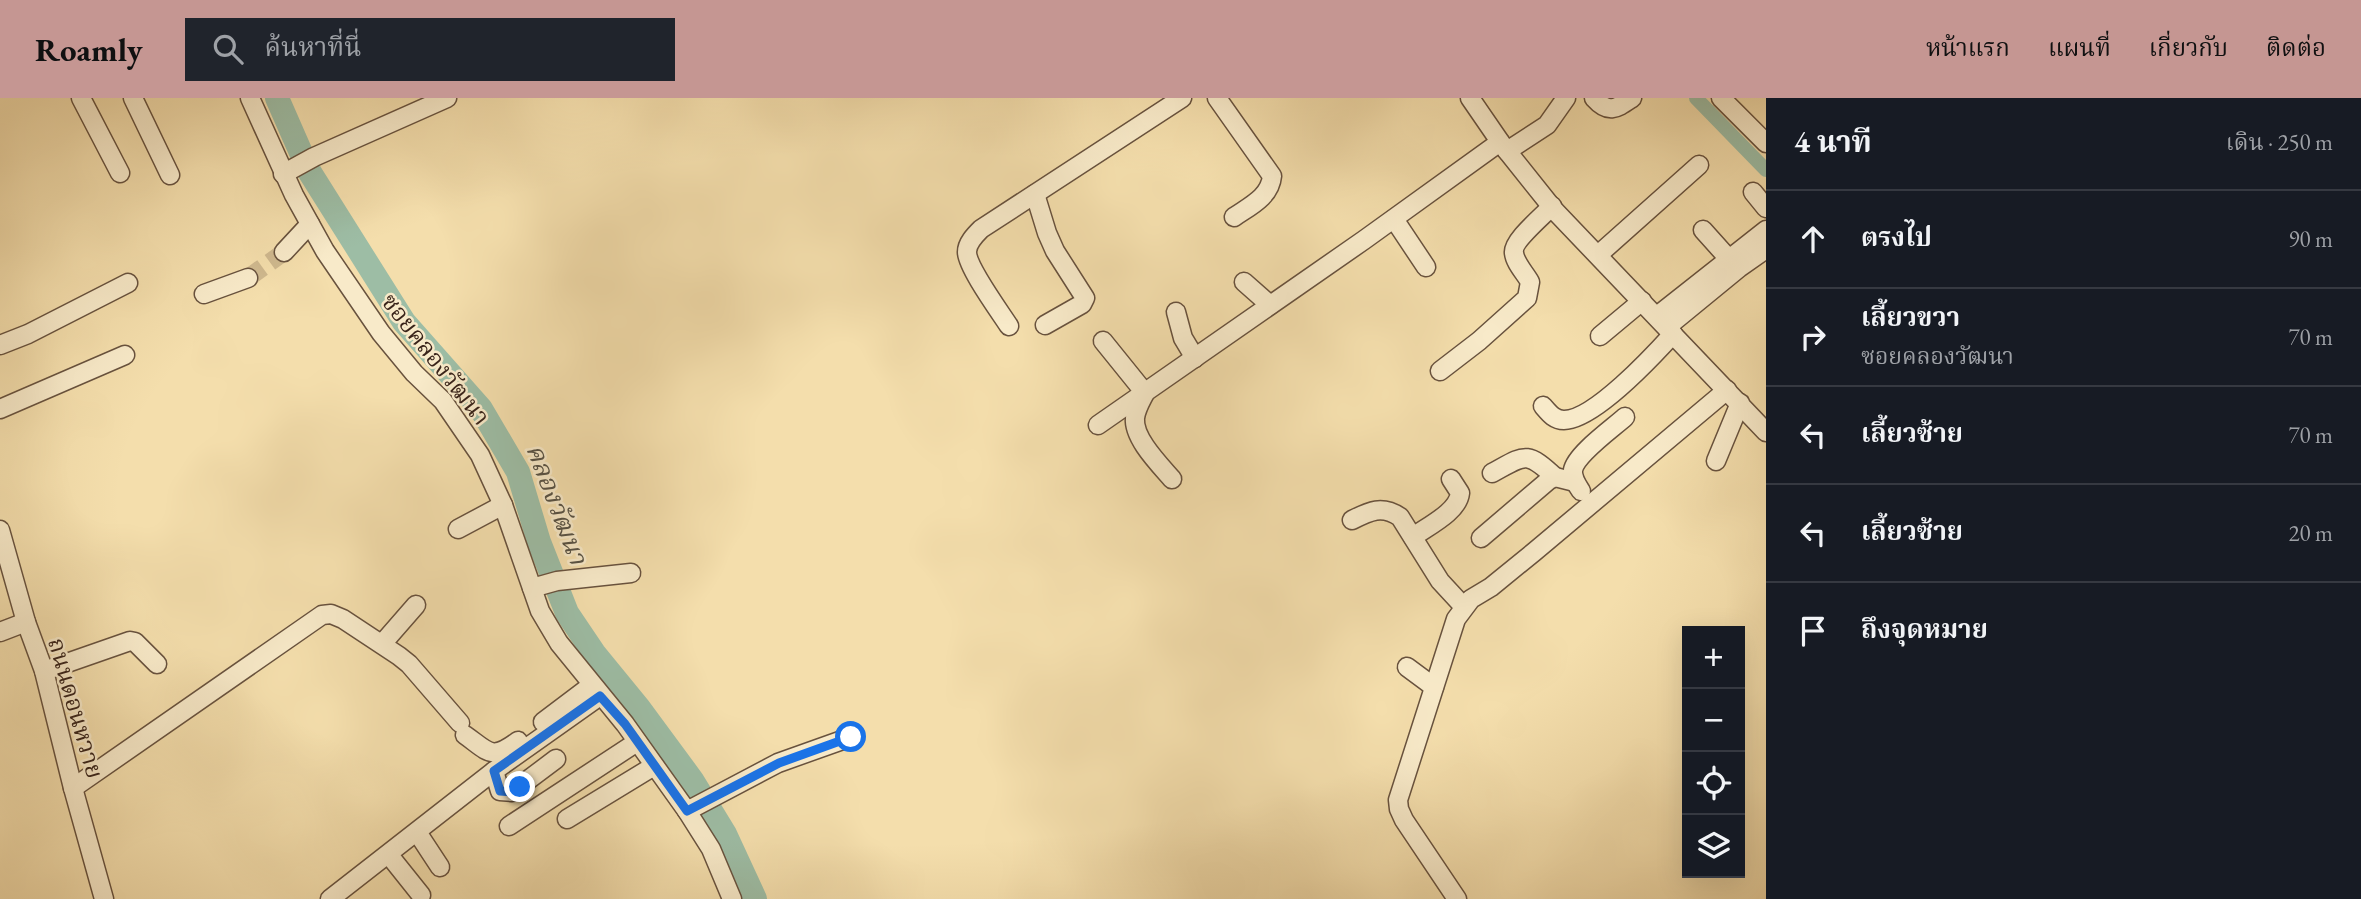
<!DOCTYPE html>
<html lang="th">
<meta charset="utf-8">
<style>
body{margin:0;font-family:"EB Garamond","Noto Serif Thai",serif;background:#20242c;color:#f1f3f6}
.controls{position:absolute;right:21px;bottom:21px;display:grid;overflow:hidden;border-radius:0px;box-shadow:0 7px 28px #0002}
.controls button{width:63px;height:63px;display:grid;place-items:center;padding:0;border:0;border-bottom:2px solid #363941;background:#171b24;color:#f1f3f6;font:35px sans-serif}
.stop{position:absolute;width:21px;height:21px;margin:-16px;border:5px solid #1a73e8;border-radius:50%;background:#fff}
.stop.end{background:#1a73e8;border-color:#fff;box-shadow:0 2px 7px #0008}
.list{margin:0;padding:0;list-style:none}
h2{display:flex;justify-content:space-between;align-items:center;height:91px;margin:0;padding:0 28px;font-size:30px}
h2 small{font-size:23px;font-weight:400;color:#9ea1a6}
.list li{display:grid;grid-template-columns:46px 1fr auto;gap:21px;align-items:center;box-sizing:border-box;height:98px;padding:0 28px;border-top:2px solid #363941}
.list b{display:block;font-size:26px;white-space:nowrap}
.list p{margin:0;font-size:23px;white-space:nowrap;color:#9ea1a6}
.list em{font-size:23px;font-style:normal;color:#9ea1a6}
.icon{flex:none;width:38px;height:38px;fill:none;stroke:currentColor;stroke-width:2;stroke-linecap:round;stroke-linejoin:round}
.map{position:relative;flex:none;width:1766px;height:801px;overflow:hidden}
header{display:flex;align-items:center;gap:42px;box-sizing:border-box;height:98px;padding:0 35px;background:#c59692;color:#111}
header strong{font-size:33px}
nav{display:flex;gap:38px;margin-inline-start:auto;font-size:24px}
.search{width:490px;height:63px;background:#20242c;display:flex;align-items:center;gap:18px;box-sizing:border-box;padding:0 24px;border-radius:0px;color:#9ea1a6;font-size:26px}
main{display:flex}
aside{flex:1;background:#171b24}
.map>svg:first-child{display:block}
.lines{fill:none;stroke-linecap:round;stroke-linejoin:round}
.canal{stroke:#9dbda5;stroke-width:14}
.river{stroke:#9dbda5;stroke-width:24}
.minor-tunnel{stroke:#cfb98f;stroke-width:18;stroke-dasharray:18 9;stroke-linecap:butt}
.minor-casing{stroke:#68523e;stroke-width:21}
.minor{stroke:#f8eac9;stroke-width:18}
.route{stroke:#1a73e8;stroke-width:9}
.labels{text-anchor:middle;dominant-baseline:central;stroke-width:5;stroke-linejoin:round;paint-order:stroke}
.street-label{font-size:24px;fill:#39241a;stroke:#f8eac9}
.water-label{font-size:26px;font-style:italic;fill:#575244;stroke:#f8eac9}
</style>
<header>
<strong>Roamly</strong>
<div class="search"><svg class="icon" aria-label="search" viewBox="0 0 24 24"><circle cx="10" cy="10" r="6"/><path d="M15 15l6 6"/></svg>ค้นหาที่นี่</div>
<nav><a>หน้าแรก</a><a>แผนที่</a><a>เกี่ยวกับ</a><a>ติดต่อ</a></nav>
</header>
<main>
<div class="map">
<svg width="1766" height="801" viewBox="0 0 1766 801">
<rect width="100%" height="100%" fill="#f4deac"/>
<filter id="stains"><feTurbulence type="fractalNoise" baseFrequency=".00286" numOctaves="4"/><feColorMatrix values="0 0 0 0 .2 0 0 0 0 .09 0 0 0 0 .02 0 0 0 .5 -.17"/></filter>
<radialGradient id="worn" r=".72"><stop offset=".6" stop-color="#630" stop-opacity="0"/><stop offset="1" stop-color="#630" stop-opacity=".3"/></radialGradient>
<g class="lines">
<!-- canal -->
<polyline class="canal" points="1696,0 1766,72"/>
<!-- river -->
<polyline class="river" points="277,0 309,73 404,224 481,311 518,374 539,444 567,515 594,555 639,610 692,682 725,736 755,801"/>
<!-- minor-tunnel -->
<polyline class="minor-tunnel" points="248,180 284,154"/>
<!-- minor casing -->
<g class="minor-casing">
<g id="minor">
<polyline points="81,0 120,75"/>
<polyline points="133,0 170,77"/>
<polyline points="250,0 294,97 325,153 381,235 414,275 443,303 480,357 503,407 540,513 559,545 625,626 687,713 711,751 732,801"/>
<path d="M1217 0 1272 78C1270 99 1250 108 1234 119"/>
<polyline points="1470,0 1503,48 1555,113 1766,334"/>
<path d="M1594 0C1609 17 1617 10 1632 0"/>
<polyline points="1721,0 1766,45"/>
<polyline points="1507,53 1547,27 1566,0"/>
<polyline points="283,76 314,59 447,0"/>
<polyline points="1753,94 1766,110"/>
<polyline points="1035,96 1047,135 1055,153 1085,200 1082,206 1045,227"/>
<polyline points="1394,121 1426,169"/>
<polyline points="1703,132 1729,161"/>
<polyline points="284,154 310,126"/>
<polyline points="1598,157 1699,67"/>
<polyline points="1244,184 1270,207"/>
<polyline points="204,196 248,180"/>
<polyline points="1176,214 1183,240 1195,260"/>
<polyline points="1657,218 1766,132"/>
<path d="M1009 228C1000 214 967 169 967 154 967 145 975 137 981 131L1182 0"/>
<polyline points="1667,229 1739,170 1766,151"/>
<polyline points="1600,238 1642,203"/>
<path d="M1103 243 1145 295C1141 303 1136 311 1135 320 1133 340 1159 366 1172 381"/>
<polyline points="0,247 28,236 128,185"/>
<path d="M1440 273 1479 243 1527 200 1530 184C1525 175 1515 165 1514 155 1512 143 1543 118 1552 108"/>
<path d="M1543 308C1549 315 1554 322 1564 322 1594 322 1653 258 1673 236"/>
<polyline points="0,311 125,257"/>
<polyline points="1098,327 1364,142 1500,44"/>
<polyline points="1716,363 1740,305"/>
<path d="M1492 375C1525 357 1526 352 1555 379"/>
<path d="M1581 393C1577 387 1572 380 1573 372 1576 356 1613 330 1625 319"/>
<path d="M1352 422C1370 413 1382 407 1400 419L1440 483 1464 509"/>
<polyline points="458,431 503,407"/>
<polyline points="0,432 26,524 44,573 73,690 104,801"/>
<path d="M1413 439C1428 428 1458 414 1460 395L1451 381"/>
<polyline points="1481,440 1549,382 1555,379 1575,384"/>
<polyline points="532,490 557,483 631,475"/>
<polyline points="0,534 26,524"/>
<polyline points="382,546 416,507"/>
<polyline points="1407,569 1434,589"/>
<polyline points="44,573 130,543 135,544 157,566"/>
<polyline points="543,624 592,587"/>
<path d="M465 637C489 654 491 663 518 643"/>
<polyline points="494,673 500,693 512,694 556,661"/>
<polyline points="73,690 322,517 331,516 343,521 399,558 409,566 460,625"/>
<polyline points="687,713 778,665 851,639"/>
<polyline points="567,721 654,668"/>
<polyline points="509,728 637,644"/>
<polyline points="417,734 440,769"/>
<polyline points="389,757 421,797"/>
<polyline points="330,801 494,673 600,598"/>
<polyline points="1457,801 1404,722 1399,711 1398,702 1456,521 1471,501 1491,489 1534,454 1727,292"/>
</g>
</g>
<!-- minor -->
<use href="#minor" class="minor"/>
</g>
<g class="lines">
<!-- route -->
<polyline class="route" points="520,689 512,694 500,693 494,673 600,598 625,626 687,713 779,665 851,639"/>
</g>
<g class="labels">
<!-- street labels -->
<g class="street-label">
<text transform="translate(436 261) rotate(52)">ซอยคลองวัฒนา</text>
<text transform="translate(76 610) rotate(74)">ถนนดอนหวาย</text>
</g>
<!-- water labels -->
<g class="water-label">
<text transform="translate(557 406) rotate(69)">คลองวัฒนา</text>
</g>
</g>
<rect width="100%" height="100%" filter="url(#stains)"/>
<rect width="100%" height="100%" fill="url(#worn)"/>
</svg>
<div class="controls">
<button>+</button>
<button>−</button>
<button><svg class="icon" aria-label="locate" viewBox="0 0 24 24"><circle cx="12" cy="12" r="6"/><path d="M12 2v4M12 18v4M2 12h4M18 12h4"/></svg></button>
<button><svg class="icon" aria-label="layers" viewBox="0 0 24 24"><path d="M12 4l9 5-9 5-9-5zM3 14l9 5 9-5"/></svg></button>
</div>
<div class="stop" style="left:851px;top:639px"></div>
<div class="stop end" style="left:520px;top:689px"></div>
</div>
<aside>
<h2>4 นาที<small>เดิน · 250 m</small></h2>
<ul class="list">
<li><svg class="icon" aria-label="ahead" viewBox="0 0 24 24"><path d="M12 20V5M6 11l6-6 6 6"/></svg><div><b>ตรงไป</b></div><em>90 m</em></li>
<li><svg class="icon" aria-label="right" viewBox="0 0 24 24"><path d="M7 20v-9h11M14 6l5 5-5 5"/></svg><div><b>เลี้ยวขวา</b><p>ซอยคลองวัฒนา</p></div><em>70 m</em></li>
<li><svg class="icon" aria-label="left" viewBox="0 0 24 24"><path d="M17 20v-9H6M10 6l-5 5 5 5"/></svg><div><b>เลี้ยวซ้าย</b></div><em>70 m</em></li>
<li><svg class="icon" aria-label="left" viewBox="0 0 24 24"><path d="M17 20v-9H6M10 6l-5 5 5 5"/></svg><div><b>เลี้ยวซ้าย</b></div><em>20 m</em></li>
<li><svg class="icon" aria-label="arrive" viewBox="0 0 24 24"><path d="M6 21V4h12l-3 4 3 4H6"/></svg><div><b>ถึงจุดหมาย</b></div></li>
</ul>
</aside>
</main>
